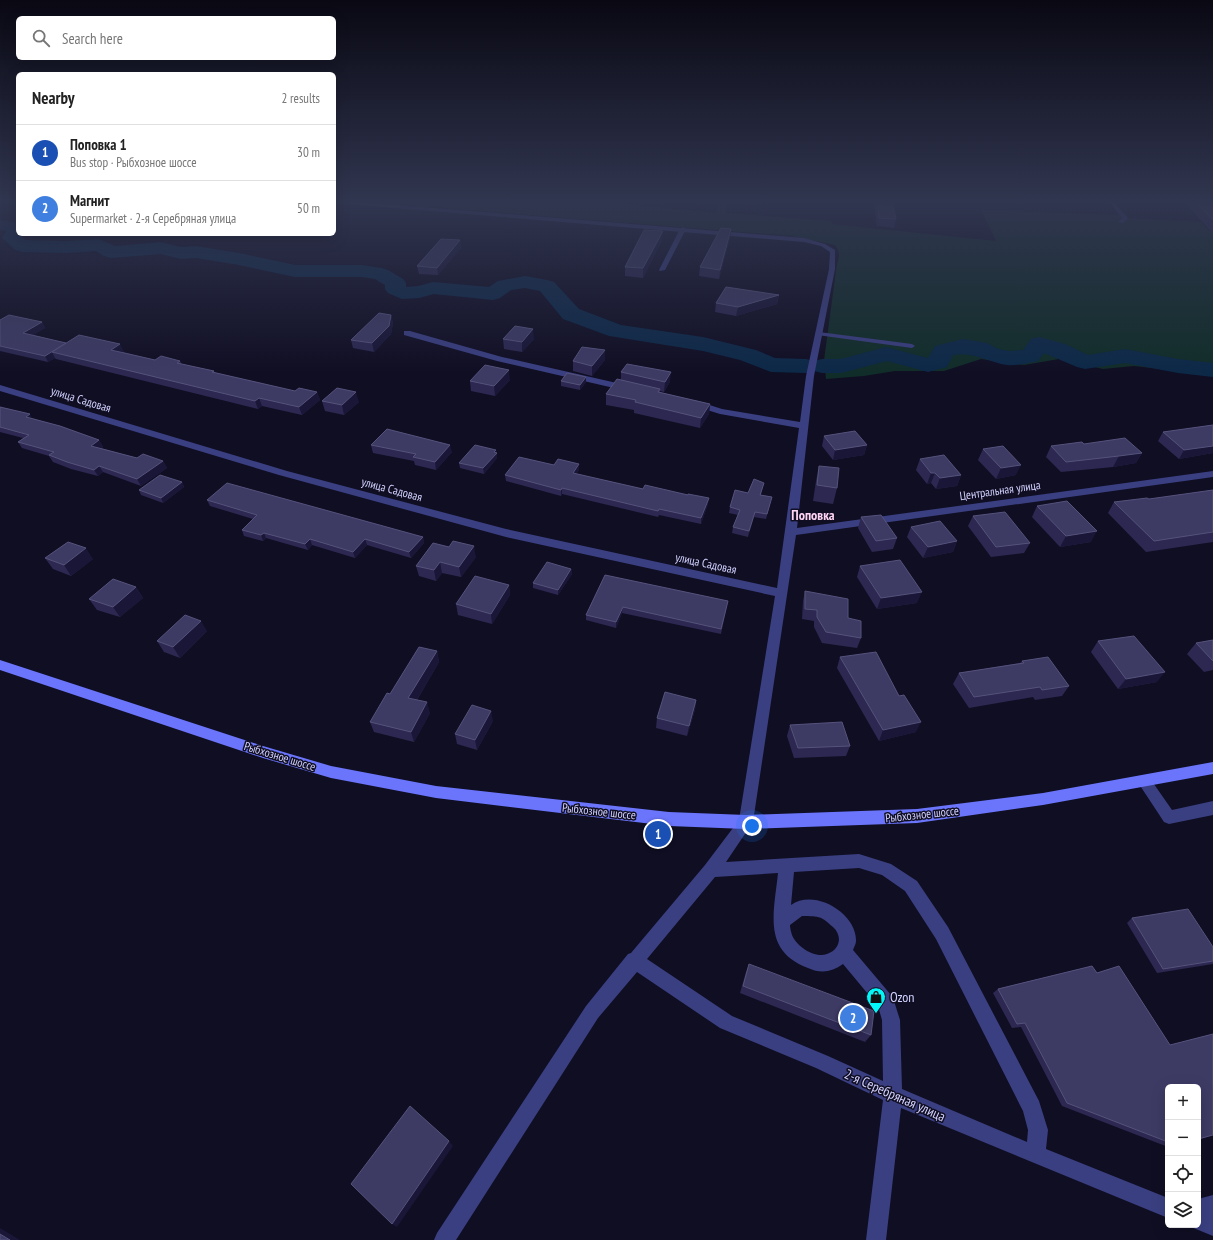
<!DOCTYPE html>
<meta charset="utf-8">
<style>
body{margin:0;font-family:"PT Sans Narrow",sans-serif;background:#f6f6f6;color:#222}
.controls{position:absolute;right:12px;bottom:12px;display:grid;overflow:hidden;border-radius:6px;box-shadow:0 4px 16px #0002}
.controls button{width:36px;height:36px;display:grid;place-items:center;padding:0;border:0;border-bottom:1px solid #e0e0e0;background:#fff;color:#222;font:20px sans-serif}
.you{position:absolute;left:752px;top:826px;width:14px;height:14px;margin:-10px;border:3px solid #fff;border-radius:50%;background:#1a73e8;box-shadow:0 0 0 6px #1a73e833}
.badge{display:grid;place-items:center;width:26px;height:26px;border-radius:50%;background:#1a73e8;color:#fff;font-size:13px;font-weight:700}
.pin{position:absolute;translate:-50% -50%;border:2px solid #fff;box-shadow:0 1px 4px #0006}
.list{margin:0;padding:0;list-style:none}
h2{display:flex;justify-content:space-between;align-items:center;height:52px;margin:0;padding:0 16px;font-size:17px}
h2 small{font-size:13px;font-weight:400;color:#767676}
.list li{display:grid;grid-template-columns:26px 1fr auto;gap:12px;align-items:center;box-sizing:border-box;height:56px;padding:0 16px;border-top:1px solid #e0e0e0}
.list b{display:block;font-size:15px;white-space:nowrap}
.list p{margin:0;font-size:13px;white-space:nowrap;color:#767676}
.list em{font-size:13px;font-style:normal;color:#767676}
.icon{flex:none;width:22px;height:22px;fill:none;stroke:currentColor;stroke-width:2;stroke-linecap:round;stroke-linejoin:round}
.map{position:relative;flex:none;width:1213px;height:1240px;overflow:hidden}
.search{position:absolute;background:#fff;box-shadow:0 4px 16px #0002;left:16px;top:16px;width:320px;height:44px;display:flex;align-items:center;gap:10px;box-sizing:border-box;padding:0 14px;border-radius:6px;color:#767676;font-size:15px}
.panel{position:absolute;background:#fff;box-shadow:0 4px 16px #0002;left:16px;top:72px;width:320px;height:164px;border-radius:6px}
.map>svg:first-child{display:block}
.green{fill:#112d29}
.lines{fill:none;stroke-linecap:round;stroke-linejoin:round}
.river{fill:#0d2948;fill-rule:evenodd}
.lane{fill:#3a3f81;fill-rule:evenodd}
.street{fill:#3a3f81;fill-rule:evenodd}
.secondary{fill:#6a75fc;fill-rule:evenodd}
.wall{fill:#2c2851}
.shaded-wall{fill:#191637}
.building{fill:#3d3a64;stroke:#55527c}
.labels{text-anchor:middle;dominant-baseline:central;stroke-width:3;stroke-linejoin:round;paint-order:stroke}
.street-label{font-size:12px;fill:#d2d1fe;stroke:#100e23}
.quarter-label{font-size:14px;font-weight:bold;fill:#fed3f3;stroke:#100e23}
.near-poi-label{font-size:14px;fill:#d2d1fe;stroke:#100e23;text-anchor:start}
.near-street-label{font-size:14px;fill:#d2d1fe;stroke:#100e23}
</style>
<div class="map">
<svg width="1213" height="1240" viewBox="0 0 1213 1240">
<rect width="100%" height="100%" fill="#100e23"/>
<!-- green -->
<path class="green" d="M371 200H612L608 202 716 213 719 200H727L726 213 832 221V224L996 241 981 210 1119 215 1125 218 1201 222 1209 231H1213V375L1134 366 1103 369 1059 359 1024 365 981 359 944 371H895L864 376 826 379 824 360 837 264C840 255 840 252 835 245L792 236 369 202Z"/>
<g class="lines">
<!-- river -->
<path class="river" d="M0 220 18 223V234H23L21 237 26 240 68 241 99 239 115 246 161 242 181 247 196 246 239 253 295 265H362L381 268 388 270 403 279 406 283V287L418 286 433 282 489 287 498 281 525 276 547 280 554 282 579 309 621 325 703 337 756 350 775 358 806 359 814 361 822 359H841L886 347 928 358 935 346 963 339 987 343 998 349 1009 351 1023 350 1031 339 1039 337 1065 344 1088 355 1125 349 1178 359 1213 363V377L1178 373 1125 363 1085 369 1077 367 1044 353 1038 361C1029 363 1017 366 1007 365 988 362 972 351 953 355L947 367 928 372 887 361 841 373H822L814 371 806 373 771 372 740 360 703 351 609 336 563 319 540 291 525 288 511 290 500 298 493 300 434 294 419 298 402 299 388 293 385 289V285L375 279 362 277H295L239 265 196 258 181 259 161 254 111 258 104 256 96 251 68 253 22 252 15 250 2 238 6 231 0 230Z"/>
<!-- lane -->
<g class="lane">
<polygon points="1108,200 1112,200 1128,218 1123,223 1118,222 1122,218"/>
<polygon points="683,227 686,229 665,270 660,271 659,270 680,229"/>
<polygon points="819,332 912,344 915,346 912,348 817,335 817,333"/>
</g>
<!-- street -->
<g class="street">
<path d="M334 200 804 238 825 244 835 250V269L814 376 797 528 1213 471V477L796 535 753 822 726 862 859 854 891 864 917 881 948 927 1039 1101 1048 1130 1046 1149 1168 1198V1218L901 1108 886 1240H866L883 1100 816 1068 720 1028 637 972 598 1018 456 1240H434L437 1233 586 1006 628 954 631 953 705 865 739 820 775 596 506 537 279 475 0 391V385L287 471 506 529 777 588 799 428 720 414 691 405 690 403 694 400 722 409 800 422 806 376 829 269 830 252 821 246 804 242 334 203ZM859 868 882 875 905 891 936 939 1023 1111 1028 1130 1027 1142 902 1089 900 1020 894 1001 891 995 853 950C854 947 856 944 856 941 857 913 814 888 791 905L794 872ZM778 873C774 913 762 951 808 968 821 974 832 972 843 964L878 1006 882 1020 883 1081 828 1056 732 1016 647 959 715 877ZM802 916C821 917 819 915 833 927 843 936 840 950 827 954 815 959 796 946 792 935 791 932 790 928 790 925Z"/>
<polygon points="404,331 410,331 502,357 630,386 631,388 627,391 497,361 404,335"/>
<polygon points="1144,775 1149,777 1172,810 1213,801 1213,815 1169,824 1164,822 1137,781 1139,777"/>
<polygon points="1213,1195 1213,1236 1191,1227 1190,1225 1198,1225 1198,1199"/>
</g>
<!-- secondary -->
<polygon class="secondary" points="0,660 263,746 331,766 436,786 669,812 746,815 917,809 1043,793 1213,762 1213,774 1043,805 917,823 746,829 669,826 436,798 331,778 263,758 0,670"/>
</g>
<!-- wall -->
<g class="wall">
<polygon points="699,200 754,200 753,205 698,204"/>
<polygon points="873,200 892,200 896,219 894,228 877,226"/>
<polygon points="1183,200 1213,200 1213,234"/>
<polygon points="731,229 730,237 719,279 699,276 700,267"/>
<polygon points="460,240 461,248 438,275 419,274 417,266"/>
<polygon points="662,240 643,278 625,276 625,267"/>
<polygon points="779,295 777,304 736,316 715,312 716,303"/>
<polygon points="391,315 393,323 391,334 374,352 353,348 351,340"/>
<polygon points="0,320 42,322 45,328 33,335 66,343 124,352 123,352 155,360 180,361 182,364 214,371 215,373 295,391 317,392 320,400 302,415 262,406 258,409 56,359 55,358 48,362 0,351"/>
<polygon points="503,339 534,339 522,352 504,349"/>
<polygon points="605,350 605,360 592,376 573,371 573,361"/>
<polygon points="621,372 670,382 664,392 660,391 660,392 710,404 709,414 700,428 634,413 634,410 606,405 606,394 621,380"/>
<polygon points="510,380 495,396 471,391 470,381"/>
<polygon points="561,381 586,382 580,390 561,386"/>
<polygon points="322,401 359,402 344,415 325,411"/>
<polygon points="0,407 32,418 99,440 103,447 101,448 137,458 163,461 167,468 141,486 103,472 98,476 71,469 53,462 49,456 22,448 18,442 23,438 0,432"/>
<polygon points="1213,425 1213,453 1179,459 1158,441 1163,432"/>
<polygon points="824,436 867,445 864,455 833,460 822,446"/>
<polygon points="1084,444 1142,453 1136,463 1113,467 1061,472 1046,457 1051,446"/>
<polygon points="371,445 452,452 436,470 415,465 414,461 373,453"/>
<polygon points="983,449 1016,475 996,479 978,460"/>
<polygon points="496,450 497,458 484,474 460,468 459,463"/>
<polygon points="920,459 961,475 957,486 936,489 931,483 927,484 916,470"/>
<polygon points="554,465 579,470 576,474 643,489 708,504 701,524 659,515 658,517 562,494 561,496 506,481 505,475"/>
<polygon points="819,466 837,488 833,504 813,501 816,481"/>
<polygon points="182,482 184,487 163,503 141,495 139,490"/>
<polygon points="764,483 761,495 772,497 766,519 754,517 748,537 732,533 733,527 738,515 729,513 730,507 748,493"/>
<polygon points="1213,490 1213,542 1146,552 1108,513 1114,502 1149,499"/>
<polygon points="207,500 423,537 424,543 411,558 367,545 355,558 312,545 308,550 266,538 263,541 244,536 242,530 253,519 210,506"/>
<polygon points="1037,506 1091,542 1060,547 1032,517"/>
<polygon points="973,516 1030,543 1024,553 991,557 968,526"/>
<polygon points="861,517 897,538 893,549 872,552 858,528"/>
<polygon points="911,527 957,541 953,552 923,558 907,537"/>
<polygon points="476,557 461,577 442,573 436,581 419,576 416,566"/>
<polygon points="45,558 93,559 71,576 53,569"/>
<polygon points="860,566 917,603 877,609 857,577"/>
<polygon points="571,569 572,574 558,595 533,588 533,583"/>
<polygon points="605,575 727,606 721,634 622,613 616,628 586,620 586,615"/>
<polygon points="509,585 510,595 492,624 458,615 456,604"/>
<polygon points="136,587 143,598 120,617 97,610 89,599"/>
<polygon points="805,591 848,618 861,638 857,648 822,643 814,627 814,621 802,619 803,601"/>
<polygon points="207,631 180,658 164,652 157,641"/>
<polygon points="1213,640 1213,670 1204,672 1187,654 1196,643"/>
<polygon points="1098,641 1157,682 1118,689 1091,652"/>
<polygon points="437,651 439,662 417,700 430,713 414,742 374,732 370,722 390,694"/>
<polygon points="840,657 916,732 879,741 837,668"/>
<polygon points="1022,661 1069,686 1062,696 1035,700 1033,697 969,708 953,684 959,673 1020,663"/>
<polygon points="696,700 695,710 687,736 656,728 657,718"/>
<polygon points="493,721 477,750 457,744 455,734"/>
<polygon points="790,725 850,746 846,756 794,758 787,736"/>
<polygon points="1132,918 1213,947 1213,964 1157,973 1127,923"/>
<polygon points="749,964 871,1035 865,1042 740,993 746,972"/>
<polygon points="1092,966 1097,973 1119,966 1170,1045 1213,1034 1213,1135 1198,1140 1198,1087 1168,1087 1168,1147 1062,1106 1021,1027 1012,1028 993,993 998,989"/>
</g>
<!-- shaded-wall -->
<g class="shaded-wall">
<polygon points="731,229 730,237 719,279 720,270"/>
<polygon points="663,231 662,240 643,278 643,268"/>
<polygon points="460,240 461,248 438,275 437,268"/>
<polygon points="779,295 777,304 736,316 738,307"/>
<polygon points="391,315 393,323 391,334 374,352 372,343"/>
<polygon points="42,322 45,328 26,339 23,333"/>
<polygon points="533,329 534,339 522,352 522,342"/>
<polygon points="66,343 52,352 55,358 48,362 45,356"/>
<polygon points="120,344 124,352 115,357 111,350"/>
<polygon points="605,350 605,360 592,376 592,366"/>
<polygon points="509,370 510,380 495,396 494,386"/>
<polygon points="671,372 670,382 664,392 665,382"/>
<polygon points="586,377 586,382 580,390 580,385"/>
<polygon points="317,392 320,400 302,415 299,407"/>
<polygon points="356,392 359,402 344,415 342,405"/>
<polygon points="259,398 262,406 258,409 255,401"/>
<polygon points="710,404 709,414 700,428 701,418"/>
<polygon points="30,414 34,421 26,417"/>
<polygon points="99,440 103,447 94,452 91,446"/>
<polygon points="450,445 452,452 436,470 435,462"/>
<polygon points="867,445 864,455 833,460 835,450"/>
<polygon points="1213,446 1213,453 1179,459 1184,450"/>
<polygon points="496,450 497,458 484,474 483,468"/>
<polygon points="1142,453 1136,463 1113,467 1119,456"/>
<polygon points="163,461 167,468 141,486 137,479"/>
<polygon points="579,464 579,470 573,479 573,473"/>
<polygon points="1021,465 1016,475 996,479 1001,468"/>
<polygon points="99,466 103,472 98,476 94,470"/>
<polygon points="931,473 935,473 931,483 927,484"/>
<polygon points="961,475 957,486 936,489 940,478"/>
<polygon points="182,482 184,487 163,503 161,498"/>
<polygon points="562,488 562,494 561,496 561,490"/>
<polygon points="709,498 708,504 701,524 701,518"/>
<polygon points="755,512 754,517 748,537 749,531"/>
<polygon points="1097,531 1091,542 1060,547 1066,536"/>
<polygon points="264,533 266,538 263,541 261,535"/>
<polygon points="423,537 424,543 411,558 409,552"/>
<polygon points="310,539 312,545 308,550 305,544"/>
<polygon points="365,539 367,545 355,558 353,552"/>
<polygon points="957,541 953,552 923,558 928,547"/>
<polygon points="474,546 476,557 461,577 459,567"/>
<polygon points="86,548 93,559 71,576 64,565"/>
<polygon points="440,562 442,573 436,581 434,570"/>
<polygon points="571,569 572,574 558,595 558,590"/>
<polygon points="509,585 510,595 492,624 491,614"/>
<polygon points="136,587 143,598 120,617 113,607"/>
<polygon points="922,592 917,603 877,609 881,598"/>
<polygon points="623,607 622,613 616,628 616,622"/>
<polygon points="201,621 207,631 180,658 173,647"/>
<polygon points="437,651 439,662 412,708 408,698"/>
<polygon points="1165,672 1157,682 1118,689 1126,679"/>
<polygon points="696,700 695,710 687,736 689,726"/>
<polygon points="427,702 430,713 414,742 411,732"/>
<polygon points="491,711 493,721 477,750 475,740"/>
<polygon points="921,722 916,732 879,741 883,730"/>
<polygon points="449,1141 453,1146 397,1227 392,1224"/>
<polygon points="0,1228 20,1240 10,1240 0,1234"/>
</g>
<!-- building -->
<g class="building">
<polygon points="877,200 892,200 896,219 879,218"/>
<polygon points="1194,200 1213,200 1213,220"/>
<polygon points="721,228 731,229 720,270 700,267"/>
<polygon points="644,230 663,231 643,268 625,267"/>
<polygon points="441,239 460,240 437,268 417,266"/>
<polygon points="726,287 779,295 738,307 716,303"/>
<polygon points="379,313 391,315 389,326 372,343 351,340"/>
<polygon points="9,315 42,322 23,333 66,343 45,356 0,346 0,320"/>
<polygon points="515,326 533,329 522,342 503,339"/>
<polygon points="79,335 120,344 111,350 155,360 161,356 180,361 177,363 214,371 212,372 295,391 299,388 317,392 299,407 259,398 255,401 52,352"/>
<polygon points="582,347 605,350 592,366 573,361"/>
<polygon points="627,364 671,372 665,382 621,372"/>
<polygon points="485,365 509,370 494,386 470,381"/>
<polygon points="567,373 586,377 580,385 561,381"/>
<polygon points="617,379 660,389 658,392 710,404 701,418 635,402 636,400 606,394"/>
<polygon points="337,388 356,392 342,405 322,401"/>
<polygon points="0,407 30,414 26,417 60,426 99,440 91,446 137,458 143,454 163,461 137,479 99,466 94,470 67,462 49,455 54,452 18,442 29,435 0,427"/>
<polygon points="1213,425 1213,446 1184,450 1163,432"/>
<polygon points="387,429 450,445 435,462 413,457 416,454 371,445"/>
<polygon points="855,431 867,445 835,450 824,436"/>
<polygon points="1125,438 1142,453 1119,456 1066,462 1051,446 1082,442 1084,444"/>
<polygon points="475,445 496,450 494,452 497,453 483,468 459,463"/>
<polygon points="1003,446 1021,465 1001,468 983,449"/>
<polygon points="944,455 961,475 940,478 935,473 931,473 920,459"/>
<polygon points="519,457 554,465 558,459 579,464 573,473 643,489 645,485 688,495 688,494 709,498 701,518 659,509 658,511 562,488 561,490 505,475"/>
<polygon points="819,466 839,468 837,488 817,485"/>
<polygon points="160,475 182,482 161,498 139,490"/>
<polygon points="754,479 764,483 760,495 772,497 767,514 755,512 749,531 733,527 740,510 730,507 735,490 748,493"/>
<polygon points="227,483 423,537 409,552 365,539 353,552 310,539 305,544 264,533 261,535 242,530 257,515 207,500"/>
<polygon points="1213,490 1213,532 1154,541 1114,502 1147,498 1149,499"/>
<polygon points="1067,501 1097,531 1066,536 1037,506"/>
<polygon points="1005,512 1030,543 996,547 973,516"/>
<polygon points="881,515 897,538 876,541 861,517"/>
<polygon points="940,521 957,541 928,547 911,527"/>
<polygon points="453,541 474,546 459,567 440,562 434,570 416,566 433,543 449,547"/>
<polygon points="68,542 86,548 64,565 45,558"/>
<polygon points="900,560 922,592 881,598 860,566"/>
<polygon points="547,562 571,569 558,590 533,583"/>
<polygon points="605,575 728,601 721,629 623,607 616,622 586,615"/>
<polygon points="475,576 509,585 491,614 456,604"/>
<polygon points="113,579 136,587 113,607 89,599"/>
<polygon points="805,591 848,599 848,618 861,621 861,638 826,632 817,617 817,610 805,609"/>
<polygon points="185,615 201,621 173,647 157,641"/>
<polygon points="1134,636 1165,672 1126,679 1098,641"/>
<polygon points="1213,640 1213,661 1196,643"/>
<polygon points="419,647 437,651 408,698 427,702 411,732 370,722 387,693 390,694"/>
<polygon points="876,652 899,696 904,695 921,722 883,730 840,657"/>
<polygon points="1048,657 1069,686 1042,690 1040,687 974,697 959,673 1024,663 1022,661"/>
<polygon points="665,692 696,700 689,726 657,718"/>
<polygon points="472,705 491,711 475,740 455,734"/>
<polygon points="842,722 850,746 798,748 790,725"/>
<polygon points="1188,909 1213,947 1213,961 1163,969 1132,918"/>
<polygon points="749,964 874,1011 871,1035 743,986"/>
<polygon points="1092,966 1097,973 1119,966 1170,1045 1213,1034 1213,1135 1198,1139 1198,1087 1168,1087 1168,1142 1067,1103 1025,1023 1017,1024 998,989"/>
<polygon points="410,1106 449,1141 392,1224 351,1184"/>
<polygon points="0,1234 10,1240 0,1240"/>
</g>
<!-- sky -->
<linearGradient id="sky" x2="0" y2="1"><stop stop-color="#090813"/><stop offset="0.54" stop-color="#313650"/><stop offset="1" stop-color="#313650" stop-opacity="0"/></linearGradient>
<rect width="1213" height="373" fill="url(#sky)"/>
<!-- icons -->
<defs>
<g id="shop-pin" transform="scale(1)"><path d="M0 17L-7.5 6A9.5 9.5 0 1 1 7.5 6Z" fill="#04f7f7" stroke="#100e23"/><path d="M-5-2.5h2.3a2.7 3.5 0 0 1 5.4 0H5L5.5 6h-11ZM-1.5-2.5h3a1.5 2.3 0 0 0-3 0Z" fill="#111"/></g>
</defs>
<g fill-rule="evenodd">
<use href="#shop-pin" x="876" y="997"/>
</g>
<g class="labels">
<!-- street labels -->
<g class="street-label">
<text transform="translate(81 399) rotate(17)">улица Садовая</text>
<text transform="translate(392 489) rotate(15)">улица Садовая</text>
<text transform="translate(1000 490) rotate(-8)">Центральная улица</text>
<text transform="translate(706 563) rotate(12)">улица Садовая</text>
<text transform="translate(280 756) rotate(17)">Рыбхозное шоссе</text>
<text transform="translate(599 811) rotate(6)">Рыбхозное шоссе</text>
<text transform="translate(922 814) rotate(-6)">Рыбхозное шоссе</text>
</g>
<!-- quarter labels -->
<g class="quarter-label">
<text x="813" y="515">Поповка</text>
</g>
<!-- near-poi labels -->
<g class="near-poi-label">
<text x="890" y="997">Ozon</text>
</g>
<!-- near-street labels -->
<g class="near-street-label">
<text transform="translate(895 1095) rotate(24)">2-я Серебряная улица</text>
</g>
</g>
</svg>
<div class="controls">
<button>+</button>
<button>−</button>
<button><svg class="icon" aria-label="locate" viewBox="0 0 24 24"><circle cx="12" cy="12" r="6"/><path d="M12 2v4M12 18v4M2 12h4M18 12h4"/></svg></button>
<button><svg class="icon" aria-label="layers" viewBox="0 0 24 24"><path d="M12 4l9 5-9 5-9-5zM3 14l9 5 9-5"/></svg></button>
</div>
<div class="you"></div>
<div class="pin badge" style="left:658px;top:834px;background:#1a4fb4">1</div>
<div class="pin badge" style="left:853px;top:1018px;background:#3f7fe0">2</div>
<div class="search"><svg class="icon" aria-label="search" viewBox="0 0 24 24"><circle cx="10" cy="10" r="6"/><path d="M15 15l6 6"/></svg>Search here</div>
<section class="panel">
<h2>Nearby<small>2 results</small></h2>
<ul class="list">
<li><span class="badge" style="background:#1a4fb4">1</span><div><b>Поповка 1</b><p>Bus stop · Рыбхозное шоссе</p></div><em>30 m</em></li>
<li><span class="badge" style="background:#3f7fe0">2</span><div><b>Магнит</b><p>Supermarket · 2-я Серебряная улица</p></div><em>50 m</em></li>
</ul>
</section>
</div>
